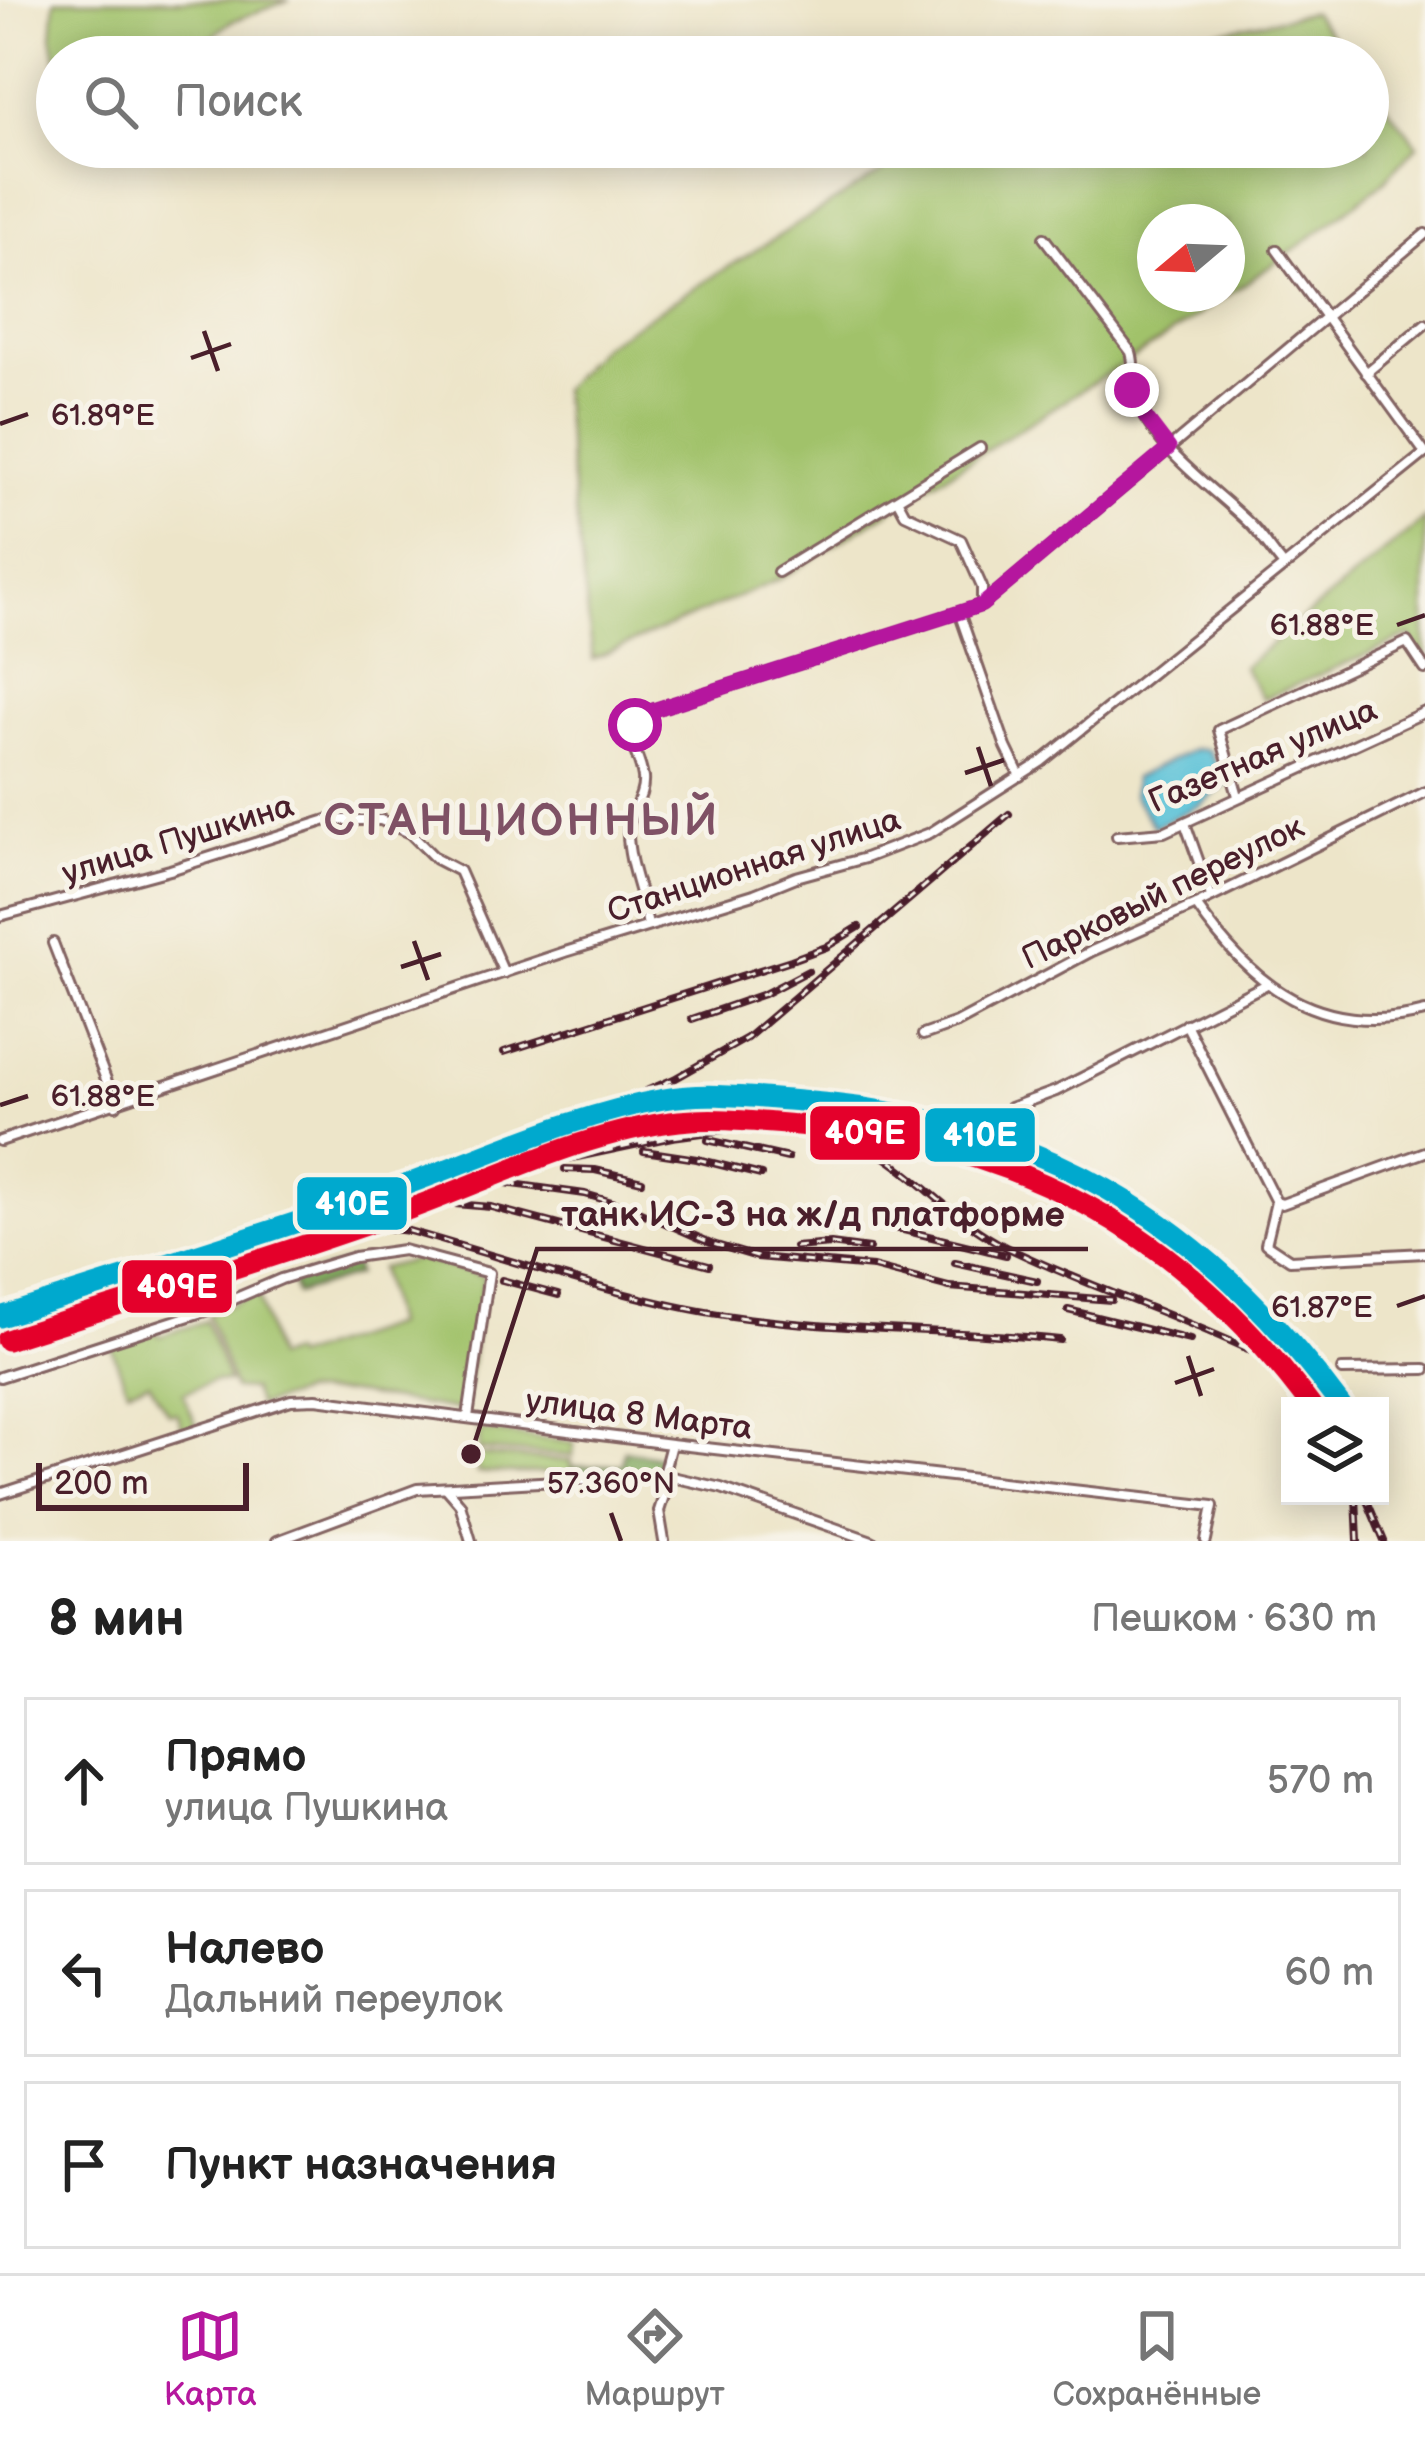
<!DOCTYPE html>
<html lang="ru">
<meta charset="utf-8">
<style>
body{margin:0;font-family:"Balsamiq Sans",sans-serif;background:#f6f6f6;color:#222}
.controls{position:absolute;right:36px;bottom:36px;display:grid;overflow:hidden;border-radius:0px;box-shadow:0 6px 30px #0003}
.controls button{width:108px;height:108px;display:grid;place-items:center;padding:0;border:0;border-bottom:3px solid #e0e0e0;background:#fff;color:#222;font:60px sans-serif}
.compass{position:absolute;left:1137px;top:204px;width:108px;height:108px;border-radius:50%;background:#fff;box-shadow:0 6px 30px #0003;rotate:251deg}
.scale{position:absolute;left:36px;bottom:30px;width:213px;box-sizing:border-box;padding-left:12px;border:6px solid #4a1f2b;border-top:0;font-size:33px;line-height:42px;white-space:nowrap;color:#4a1f2b;-webkit-text-stroke:9px #f7f3e8;paint-order:stroke}
.stop{position:absolute;width:36px;height:36px;margin:-27px;border:9px solid #b5179e;border-radius:50%;background:#fff}
.stop.end{background:#b5179e;border-color:#fff;box-shadow:0 3px 12px #0008}
.list{margin:0;padding:0;list-style:none}
h2{display:flex;justify-content:space-between;align-items:center;height:156px;margin:0;padding:0 48px;font-size:51px}
h2 small{font-size:39px;font-weight:400;color:#767676}
.list li{display:grid;grid-template-columns:78px 1fr auto;gap:36px;align-items:center;box-sizing:border-box;height:168px;margin:0 24px 24px;padding:0 24px;border:3px solid #e0e0e0;border-radius:0px}
.list b{display:block;font-size:45px;white-space:nowrap}
.list p{margin:0;font-size:39px;white-space:nowrap;color:#767676}
.list em{font-size:39px;font-style:normal;color:#767676}
.icon{flex:none;width:66px;height:66px;fill:none;stroke:currentColor;stroke-width:2;stroke-linecap:round;stroke-linejoin:round}
.map{position:relative;flex:none;width:1425px;height:1541px;overflow:hidden}
.search{position:absolute;background:#fff;box-shadow:0 6px 30px #0003;left:36px;right:36px;top:36px;height:132px;display:flex;align-items:center;gap:30px;box-sizing:border-box;padding:0 42px;border-radius:66px;color:#767676;font-size:45px}
.sheet{height:732px;background:#fff}
nav{display:flex;justify-content:space-around;align-items:center;box-sizing:border-box;height:168px;border-top:3px solid #e0e0e0;background:#fff;font-size:33px;color:#767676}
nav a{display:grid;justify-items:center;gap:6px}
nav .on{color:#b5179e}
.map>svg:first-child{display:block}
.green{fill:#a1c26b;stroke:#76704b;stroke-width:3;fill-rule:evenodd}
.forest{fill:#80a85f;stroke:#656445;stroke-width:3}
.water{fill:#5bc2d8;stroke:#527082;stroke-width:3}
.lines{fill:none;stroke-linecap:round;stroke-linejoin:round}
.minor-casing{stroke:#836462;stroke-width:14}
.minor{stroke:#fff;stroke-width:8}
.rail-casing{stroke:#4a1f2b;stroke-width:8}
.rail{stroke:#f7f3e8;stroke-width:3;stroke-dasharray:9;stroke-linecap:butt}
.rail-1-casing{stroke:#f7f3e8;stroke-width:30}
.rail-2-casing{stroke:#f7f3e8;stroke-width:30}
.rail-1{stroke:#00a9ce;stroke-width:21}
.rail-2{stroke:#e4002b;stroke-width:21}
.route{stroke:#b5179e;stroke-width:15}
.ticks{fill:none;stroke:#4a1f2b;stroke-width:4.5}
.labels{text-anchor:middle;dominant-baseline:central;stroke-width:10;stroke-linejoin:round;paint-order:stroke}
.street-label{font-size:33px;fill:#4a1f2b;stroke:#f7f3e8}
.district-label{font-size:45px;font-weight:bold;letter-spacing:3px;fill:#7f5165;stroke:#f7f3e8}
.ticks-label{font-size:30px;text-anchor:middle;fill:#4a1f2b;stroke:#f7f3e8;stroke-width:10;stroke-linejoin:round;paint-order:stroke}
.leader{fill:none;stroke:#4a1f2b;stroke-width:4.5}
.callout-dot{fill:#4a1f2b;stroke:#f7f3e8;stroke-width:4.5}
.callout-label{font-size:36px;text-anchor:middle;font-weight:bold;fill:#4a1f2b;stroke:#f7f3e8;stroke-width:10;stroke-linejoin:round;paint-order:stroke}
.line-badge{stroke:#f7f3e8;stroke-width:4.5}
.badge-label{font-size:33px;text-anchor:middle;font-weight:bold;fill:#fff}
</style>
<div class="map">
<svg width="1425" height="1541" viewBox="0 0 1425 1541">
<rect width="100%" height="100%" fill="#f7f3e8"/>
<filter id="ink" filterUnits="userSpaceOnUse"><feTurbulence type="fractalNoise" baseFrequency=".00833" numOctaves="2"/><feDisplacementMap in="SourceGraphic" scale="24" xChannelSelector="R" yChannelSelector="G"/><feConvolveMatrix kernelMatrix="1 2 1 2 8 2 1 2 1" color-interpolation-filters="sRGB"/></filter>
<filter id="wash" filterUnits="userSpaceOnUse"><feTurbulence type="fractalNoise" baseFrequency=".004" numOctaves="4" result="noise"/><feDisplacementMap in="SourceGraphic" scale="48" xChannelSelector="R" yChannelSelector="G"/><feGaussianBlur stdDeviation="2.7" result="paint"/><feColorMatrix in="noise" values="0 0 0 0 0 0 0 0 0 0 0 0 0 0 0 0 0 1.4 0 .05"/><feComposite in="paint" operator="in"/></filter>
<g filter="url(#wash)">
<rect width="100%" height="100%" fill="#ede5c9"/>
<!-- green -->
<g class="green">
<polygon points="55,0 290,0 230,22 189,57 57,57 57,63 52,36"/>
<polygon points="1312,12 1348,57 1101,57 1106,54"/>
<path d="M1368 83 1418 145 1379 186 1294 250 1160 341 780 579 593 659 561 390 601 346 922 147H1368ZM1155 222H1227V294H1155Z"/>
<polygon points="1425,519 1425,664 1410,636 1263,699 1243,667"/>
<polygon points="418,1259 484,1276 464,1411 350,1393 302,1393 258,1406 252,1390 234,1389 208,1314 258,1293 275,1358 291,1353 293,1358 393,1325 380,1268"/>
<polygon points="206,1321 228,1382 214,1381 183,1393 197,1427 184,1432 177,1413 168,1413 149,1382 127,1389 111,1346 151,1331 161,1336"/>
<polygon points="479,1430 574,1443 573,1456 479,1450"/>
<polygon points="478,1455 571,1461 571,1473 477,1473"/>
</g>
<!-- forest -->
<g class="forest">
<polygon points="353,1261 357,1275 296,1294 291,1280"/>
<polygon points="624,1450 661,1457 658,1472 571,1478 571,1467 622,1464"/>
</g>
<!-- water -->
<polygon class="water" points="1194,749 1208,750 1228,783 1200,805 1154,827 1133,795 1134,778"/>
</g>
<g filter="url(#ink)">
<g class="lines">
<!-- minor casing -->
<g class="minor-casing">
<g id="minor">
<path d="M1044 238 1131 352C1137 371 1129 387 1138 405 1161 453 1210 486 1247 521 1261 534 1271 551 1283 565"/>
<polyline points="1277,250 1425,453"/>
<polyline points="1366,373 1425,324"/>
<polyline points="898,501 905,514 961,540 982,587 982,603"/>
<polyline points="778,572 980,448"/>
<polyline points="960,615 1006,747 1020,776"/>
<polyline points="1238,796 1219,730 1407,642 1425,669"/>
<polyline points="1185,823 1211,896"/>
<polyline points="1117,836 1164,832 1425,712"/>
<path d="M1196 905C1252 986 1321 1039 1425 1012"/>
<polyline points="0,916 170,870 327,820 381,820 410,833 436,859 459,871 504,973"/>
<path d="M648 926C643 895 628 864 628 833 627 814 645 799 643 778 638 744 617 741 650 711L982 605 1425 234"/>
<polyline points="53,943 116,1105"/>
<polyline points="1186,1024 1276,1202"/>
<polyline points="923,1035 957,1023 1092,951 1196,905 1425,792"/>
<polyline points="1010,1108 1056,1091 1265,985"/>
<polyline points="0,1141 565,952 754,894 796,877 865,858 930,833 1041,762 1425,453"/>
<polyline points="1276,1202 1266,1244 1290,1260 1425,1253"/>
<polyline points="1276,1202 1282,1204 1425,1152"/>
<polyline points="1342,1370 1425,1369"/>
<polyline points="0,1377 208,1310 281,1279 354,1257 403,1250 489,1273 468,1417"/>
<polyline points="663,1475 671,1444"/>
<polyline points="447,1489 460,1504 471,1541"/>
<polyline points="0,1494 291,1400 316,1399 671,1444 1213,1506 1206,1541"/>
<polyline points="277,1541 417,1489 663,1475 721,1488 872,1541"/>
<polyline points="664,1541 659,1511 670,1477"/>
</g>
</g>
<!-- minor -->
<use href="#minor" class="minor"/>
<!-- rail casing -->
<g class="rail-casing">
<g id="rail">
<polyline points="692,1019 764,994 808,971"/>
<polyline points="504,1052 791,960 826,947 859,927"/>
<polyline points="614,1105 674,1079 747,1038 1009,814"/>
<path d="M629 1116C671 1112 706 1118 747 1124 795 1130 838 1127 880 1154 924 1182 959 1224 1006 1247 1086 1286 1172 1313 1252 1351L1277 1366 1318 1406"/>
<polyline points="708,1140 788,1158"/>
<polyline points="644,1151 697,1159 761,1175"/>
<polyline points="565,1169 595,1170 642,1181"/>
<polyline points="491,1181 585,1194 629,1207 713,1244 757,1257 873,1267 949,1287 1111,1300"/>
<polyline points="419,1201 491,1207 709,1265"/>
<polyline points="322,1211 672,1137 733,1129"/>
<polyline points="883,1225 1006,1255"/>
<polyline points="795,1247 831,1244 869,1249"/>
<path d="M230 1250C290 1235 347 1222 409 1231 506 1258 614 1296 712 1313 827 1332 944 1328 1060 1340"/>
<polyline points="955,1263 1037,1281"/>
<polyline points="502,1280 558,1295"/>
<polyline points="1068,1310 1190,1340"/>
<polyline points="0,1323 246,1244"/>
<polyline points="1356,1496 1358,1541"/>
<polyline points="1365,1496 1384,1541"/>
</g>
</g>
<!-- rail -->
<use href="#rail" class="rail"/>
<!-- rail-1 casing -->
<g class="rail-1-casing">
<path id="rail-1" d="M0 1317C127 1276 255 1238 380 1194 474 1162 566 1116 664 1099 708 1091 755 1098 800 1101 1035 1118 1202 1217 1341 1406"/>
</g>
<!-- rail-2 casing -->
<g class="rail-2-casing">
<path id="rail-2" d="M7 1340C137 1298 268 1260 396 1214 487 1182 582 1132 679 1121 718 1117 758 1122 797 1125 1014 1140 1181 1230 1311 1406"/>
</g>
<!-- rail-1 -->
<use href="#rail-1" class="rail-1"/>
<!-- rail-2 -->
<use href="#rail-2" class="rail-2"/>
</g>
</g>
<g class="lines" filter="url(#ink)">
<!-- route -->
<polyline class="route" points="635,725 650,711 982,605 1169,448 1140,410 1132,390"/>
</g>
<!-- ticks -->
<path class="ticks" d="M204 331 218 371M191 358 231 344M0 424 28 414M1397 625 1425 615M978 747 991 786M965 773 1004 760M414 941 428 980M401 967 441 954M0 1105 28 1096M1397 1306 1425 1296M1188 1356 1201 1396M1175 1383 1214 1369M611 1513 621 1541"/>
<g class="labels">
<!-- street labels -->
<g class="street-label">
<text transform="translate(1263 756) rotate(-23)">Газетная улица</text>
<text transform="translate(178 840) rotate(-17)">улица Пушкина</text>
<text transform="translate(754 866) rotate(-18)">Станционная улица</text>
<text transform="translate(1163 893) rotate(-26)">Парковый переулок</text>
<text transform="translate(639 1415) rotate(7)">улица 8 Марта</text>
</g>
<!-- district labels -->
<g class="district-label">
<text x="522" y="821">СТАНЦИОННЫЙ</text>
</g>
</g>
<g class="ticks-label">
<text x="103" y="425">61.89°E</text>
<text x="1322" y="635">61.88°E</text>
<text x="103" y="1106">61.88°E</text>
<text x="1322" y="1317">61.87°E</text>
<text x="611" y="1493">57.360°N</text>
</g>
<!-- callouts -->
<path class="leader" d="M471 1454L537 1249H1088"/>
<circle class="callout-dot" cx="471" cy="1454" r="12"/>
<g class="callout-label">
<text x="813" y="1226">танк ИС-3 на ж/д платформе</text>
</g>
<g class="line-badge">
<rect x="808" y="1104" width="114" height="58" rx="12" fill="#e4002b"/>
<rect x="923" y="1106" width="114" height="58" rx="12" fill="#00a9ce"/>
<rect x="295" y="1175" width="114" height="57" rx="12" fill="#00a9ce"/>
<rect x="120" y="1258" width="114" height="57" rx="12" fill="#e4002b"/>
</g>
<g class="badge-label">
<text x="865" y="1144">409E</text>
<text x="980" y="1146">410E</text>
<text x="352" y="1215">410E</text>
<text x="177" y="1298">409E</text>
</g>
</svg>
<div class="controls">
<button><svg class="icon" aria-label="layers" viewBox="0 0 24 24"><path d="M12 4l9 5-9 5-9-5zM3 14l9 5 9-5"/></svg></button>
</div>
<svg class="compass" viewBox="-18 -18 36 36"><path d="M0-13l5 13h-10z" fill="#e53935"/><path d="M0 13l5-13h-10z" fill="#767676"/></svg>
<div class="scale">200 m</div>
<div class="stop" style="left:635px;top:725px"></div>
<div class="stop end" style="left:1132px;top:390px"></div>
<div class="search"><svg class="icon" aria-label="search" viewBox="0 0 24 24"><circle cx="10" cy="10" r="6"/><path d="M15 15l6 6"/></svg>Поиск</div>
</div>
<section class="sheet">
<h2>8 мин<small>Пешком · 630 m</small></h2>
<ul class="list">
<li><svg class="icon" aria-label="ahead" viewBox="0 0 24 24"><path d="M12 20V5M6 11l6-6 6 6"/></svg><div><b>Прямо</b><p>улица Пушкина</p></div><em>570 m</em></li>
<li><svg class="icon" aria-label="left" viewBox="0 0 24 24"><path d="M17 20v-9H6M10 6l-5 5 5 5"/></svg><div><b>Налево</b><p>Дальний переулок</p></div><em>60 m</em></li>
<li><svg class="icon" aria-label="arrive" viewBox="0 0 24 24"><path d="M6 21V4h12l-3 4 3 4H6"/></svg><div><b>Пункт назначения</b></div></li>
</ul>
</section>
<nav>
<a class="on"><svg class="icon" aria-label="map" viewBox="0 0 24 24"><path d="M3 6l6-2 6 2 6-2v14l-6 2-6-2-6 2zM9 4v14M15 6v14"/></svg>Карта</a>
<a><svg class="icon" aria-label="directions" viewBox="0 0 24 24"><path d="M12 3l9 9-9 9-9-9zM9 14v-3h6M13 9l2 2-2 2"/></svg>Маршрут</a>
<a><svg class="icon" aria-label="saved" viewBox="0 0 24 24"><path d="M7 4h10v16l-5-4-5 4z"/></svg>Сохранённые</a>
</nav>
